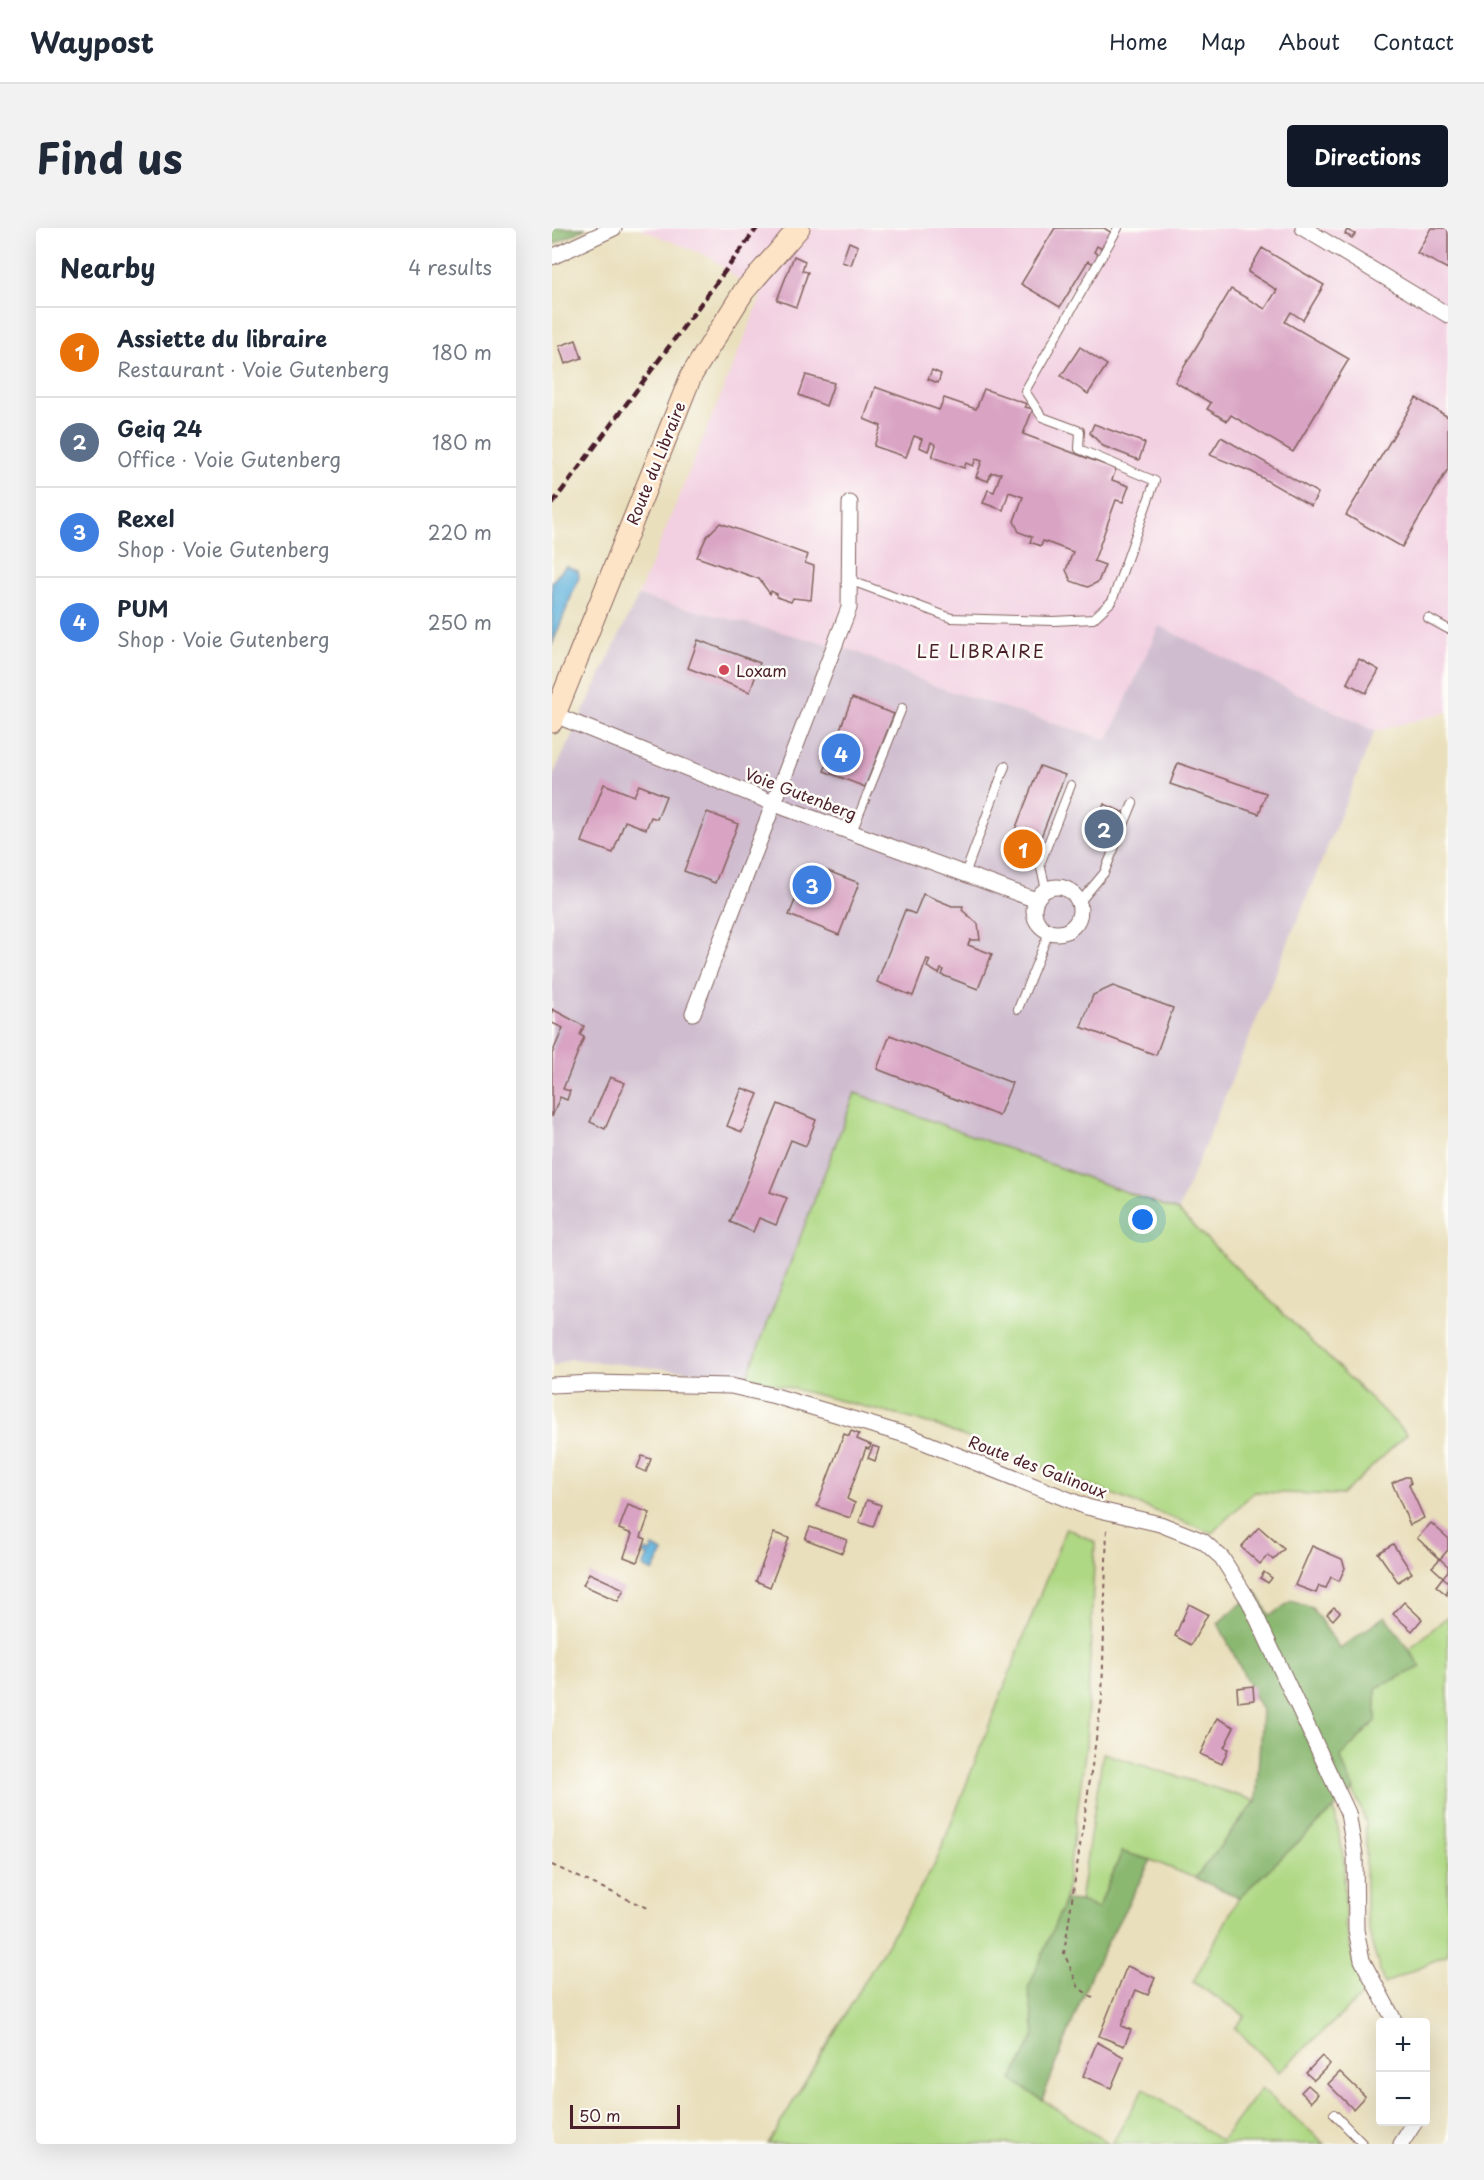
<!DOCTYPE html>
<meta charset="utf-8">
<style>
body{margin:0;font-family:"Playpen Sans",sans-serif;background:#f2f2f3;color:#1f2937}
.controls{position:absolute;right:18px;bottom:18px;display:grid;overflow:hidden;border-radius:6px;box-shadow:0 6px 24px #0002}
.controls button{width:54px;height:54px;display:grid;place-items:center;padding:0;border:0;border-bottom:2px solid #e0e1e3;background:#fff;color:#1f2937;font:30px sans-serif}
.scale{position:absolute;left:18px;bottom:15px;width:110px;box-sizing:border-box;padding-left:6px;border:3px solid #4a1f2b;border-top:0;font-size:16px;line-height:21px;white-space:nowrap;color:#4a1f2b;-webkit-text-stroke:4px #fdfcf7;paint-order:stroke}
.you{position:absolute;left:591px;top:992px;width:21px;height:21px;margin:-15px;border:4px solid #fff;border-radius:50%;background:#1a73e8;box-shadow:0 0 0 9px #1a73e833}
.badge{display:grid;place-items:center;width:39px;height:39px;border-radius:50%;background:#111827;color:#fff;font-size:20px;font-weight:700}
.pin{position:absolute;translate:-50% -50%;border:3px solid #fff;box-shadow:0 2px 6px #0006}
.list{margin:0;padding:0;list-style:none}
h2{display:flex;justify-content:space-between;align-items:center;height:78px;margin:0;padding:0 24px;font-size:26px}
h2 small{font-size:20px;font-weight:400;color:#747a83}
.list li{display:grid;grid-template-columns:39px 1fr auto;gap:18px;align-items:center;box-sizing:border-box;height:90px;padding:0 24px;border-top:2px solid #e0e1e3}
.list b{display:block;font-size:22px;white-space:nowrap}
.list p{margin:0;font-size:20px;white-space:nowrap;color:#747a83}
.list em{font-size:20px;font-style:normal;color:#747a83}
.map{position:relative;flex:none;width:896px;height:1916px;overflow:hidden;border-radius:6px}
header{display:flex;align-items:center;gap:36px;box-sizing:border-box;height:84px;padding:0 30px;background:#fff;border-bottom:2px solid #e0e1e3}
header strong{font-size:28px}
nav{display:flex;gap:33px;margin-inline-start:auto;font-size:21px}
.intro{display:flex;align-items:center;justify-content:space-between;box-sizing:border-box;height:144px;padding:0 36px}
h1{margin:0;font-size:42px}
.button{padding:15px 27px;border-radius:6px;background:#111827;color:#fff;font-size:21px;font-weight:700}
main{display:flex;gap:36px;padding:0 36px}
aside{flex:1;background:#fff;border-radius:6px;box-shadow:0 6px 24px #0002}
.map>svg:first-child{display:block}
.built{fill:#f2cfe1}
.industrial{fill:#cfbdcf}
.green{fill:#aed883;stroke:#7c7c57;stroke-width:1.5}
.forest{fill:#8ab871;stroke:#6a6c4e;stroke-width:1.5}
.water{fill:#5eb1da;stroke:#546882;stroke-width:1.5}
.building{fill:#d9a3c3}
.lines{fill:none;stroke-linecap:round;stroke-linejoin:round}
.lane-casing{stroke:#82625e;stroke-width:10}
.street-casing{stroke:#82625e;stroke-width:17}
.secondary-casing{stroke:#82625e;stroke-width:23}
.path{stroke:#82625e;stroke-width:2;stroke-dasharray:4.5 4.5;stroke-linecap:butt}
.lane{stroke:#fff;stroke-width:8}
.street{stroke:#fff;stroke-width:15}
.secondary{stroke:#fee4c6;stroke-width:21}
.rail{stroke:#4a1f2b;stroke-width:4.5;stroke-dasharray:9 4.5;stroke-linecap:butt}
.poi-dot{fill:#d1495b;stroke:#fdfcf7;stroke-width:2}
.labels{text-anchor:middle;dominant-baseline:central;stroke-width:5;stroke-linejoin:round;paint-order:stroke}
.street-label{font-size:16px;fill:#4a1f2b;stroke:#fdfcf7}
.poi-label{font-size:16px;fill:#4a1f2b;stroke:#fdfcf7;text-anchor:start}
.neighbourhood-label{font-size:18px;letter-spacing:1.5px;fill:#4a1f2b;stroke:#fdfcf7}
</style>
<header>
<strong>Waypost</strong>
<nav><a>Home</a><a>Map</a><a>About</a><a>Contact</a></nav>
</header>
<div class="intro"><h1>Find us</h1><a class="button">Directions</a></div>
<main>
<aside>
<h2>Nearby<small>4 results</small></h2>
<ul class="list">
<li><span class="badge" style="background:#e8710a">1</span><div><b>Assiette du libraire</b><p>Restaurant · Voie Gutenberg</p></div><em>180 m</em></li>
<li><span class="badge" style="background:#5c6f8a">2</span><div><b>Geiq 24</b><p>Office · Voie Gutenberg</p></div><em>180 m</em></li>
<li><span class="badge" style="background:#3f7fe0">3</span><div><b>Rexel</b><p>Shop · Voie Gutenberg</p></div><em>220 m</em></li>
<li><span class="badge" style="background:#3f7fe0">4</span><div><b>PUM</b><p>Shop · Voie Gutenberg</p></div><em>250 m</em></li>
</ul>
</aside>
<div class="map">
<svg width="896" height="1916" viewBox="0 0 896 1916">
<rect width="100%" height="100%" fill="#fdfcf7"/>
<filter id="ink" filterUnits="userSpaceOnUse"><feTurbulence type="fractalNoise" baseFrequency=".0167" numOctaves="2"/><feDisplacementMap in="SourceGraphic" scale="12" xChannelSelector="R" yChannelSelector="G"/><feConvolveMatrix kernelMatrix="1 2 1 2 8 2 1 2 1" color-interpolation-filters="sRGB"/></filter>
<filter id="wash" filterUnits="userSpaceOnUse"><feTurbulence type="fractalNoise" baseFrequency=".008" numOctaves="4" result="noise"/><feDisplacementMap in="SourceGraphic" scale="24" xChannelSelector="R" yChannelSelector="G"/><feGaussianBlur stdDeviation="1.35" result="paint"/><feColorMatrix in="noise" values="0 0 0 0 0 0 0 0 0 0 0 0 0 0 0 0 0 1.4 0 .05"/><feComposite in="paint" operator="in"/></filter>
<g filter="url(#wash)">
<rect width="100%" height="100%" fill="#e9dfbc"/>
<!-- built -->
<polygon class="built" points="86,0 896,0 896,484 823,503 608,399 557,512 385,459 303,423 86,368 209,69 158,29"/>
<!-- industrial -->
<polygon class="industrial" points="86,368 303,423 385,459 556,512 607,398 823,503 626,983 304,865 195,1149 18,1131 0,1139 0,549"/>
<!-- green -->
<g class="green">
<polygon points="303,865 626,983 855,1206 790,1267 702,1264 660,1305 380,1196 195,1149"/>
<polygon points="514,1300 543,1314 534,1518 513,1672 477,1761 483,1806 460,1851 557,1916 216,1916 384,1634"/>
<polygon points="896,1388 896,1726 832,1756 819,1713 814,1685 814,1594 788,1529 824,1493 824,1460 869,1439 857,1422"/>
<polygon points="551,1525 704,1573 643,1650 599,1632 570,1624 546,1681 528,1673"/>
<polygon points="782,1581 792,1632 793,1697 803,1738 813,1765 727,1844 683,1800 693,1788 641,1754 687,1669"/>
<polygon points="592,1860 669,1913 709,1860 773,1916 560,1916"/>
</g>
<!-- forest -->
<g class="forest">
<polygon points="0,0 34,0 0,17"/>
<polygon points="704,1364 718,1388 739,1373 760,1380 788,1421 833,1388 869,1439 824,1460 824,1493 788,1529 802,1562 687,1669 643,1650 704,1573 710,1483 666,1395"/>
<polygon points="570,1624 599,1632 540,1744 490,1872 460,1852 483,1806 476,1761 513,1672 528,1673 546,1681"/>
</g>
<!-- water -->
<g class="water">
<polygon points="14,338 26,343 27,349 0,417 0,354"/>
<polygon points="101,1319 111,1324 101,1344 91,1339 96,1328 91,1326 93,1322 98,1324"/>
</g>
<g id="blocks">
<!-- building -->
<g class="building">
<polygon points="503,0 552,0 560,5 550,21 545,18 542,24 547,27 542,36 536,33 508,79 469,56"/>
<polygon points="879,0 896,0 896,41 865,25"/>
<polygon points="795,2 803,6 800,10 793,6"/>
<polygon points="297,14 306,18 299,37 290,34"/>
<polygon points="710,20 772,57 751,92 739,84 733,94 797,131 741,224 679,187 675,193 655,181 659,175 623,154 679,61 713,81 725,62 696,44"/>
<polygon points="242,28 253,33 250,43 256,44 244,79 225,72"/>
<polygon points="24,112 30,130 13,136 7,118"/>
<polygon points="528,119 555,137 536,166 509,148"/>
<polygon points="380,142 389,146 386,155 376,151"/>
<polygon points="254,147 282,155 274,178 247,167"/>
<polygon points="323,159 387,182 392,170 424,181 432,161 475,176 473,179 481,181 471,206 564,241 560,252 577,258 571,274 564,272 542,333 553,337 546,354 536,359 519,353 514,342 521,324 491,313 489,318 478,314 480,309 467,304 462,293 471,269 457,264 451,282 431,275 436,262 442,264 449,245 439,245 436,253 424,249 430,233 424,231 421,238 414,235 412,240 380,229 384,217 379,214 376,223 367,219 370,211 362,208 354,229 322,218 329,198 312,191"/>
<polygon points="864,170 896,189 896,241 850,319 794,287"/>
<polygon points="542,196 593,215 587,232 551,218 538,205"/>
<polygon points="669,209 766,265 759,278 700,244 658,227"/>
<polygon points="168,295 256,327 253,335 262,338 259,372 241,370 239,374 225,369 225,366 219,363 218,366 207,351 145,329 155,308"/>
<polygon points="146,412 208,435 198,464 136,440"/>
<polygon points="807,431 827,442 814,465 795,455"/>
<polygon points="300,470 342,486 313,559 272,543"/>
<polygon points="626,535 714,565 707,586 618,556"/>
<polygon points="488,538 513,547 484,622 459,612"/>
<polygon points="52,556 82,568 87,557 114,568 105,591 99,589 94,601 73,593 61,625 30,614"/>
<polygon points="552,576 572,585 558,618 550,622 541,617 539,610 543,600 536,593 539,590 546,593"/>
<polygon points="155,584 186,596 163,655 132,643"/>
<polygon points="258,636 307,655 287,707 237,687"/>
<polygon points="371,666 400,678 411,678 410,682 426,696 428,712 418,712 416,717 440,726 426,761 390,747 392,742 389,741 387,746 375,739 378,732 375,731 361,768 325,754 353,682 363,686"/>
<polygon points="561,758 621,780 604,827 529,799 541,767"/>
<polygon points="0,781 32,798 28,807 32,809 11,861 18,863 15,872 8,869 0,889 0,826 11,800 0,795"/>
<polygon points="338,807 460,855 447,888 325,841"/>
<polygon points="58,849 73,855 53,901 38,894"/>
<polygon points="190,860 206,866 190,904 175,898"/>
<polygon points="226,876 264,892 254,918 239,912 218,964 235,970 224,997 207,990 201,1004 178,994"/>
<polygon points="299,1203 307,1206 305,1211 319,1217 317,1221 314,1220 295,1271 303,1275 298,1290 265,1278 292,1206 297,1208"/>
<polygon points="321,1218 327,1220 323,1233 316,1230"/>
<polygon points="90,1228 99,1231 94,1244 85,1240"/>
<polygon points="853,1249 857,1249 859,1255 857,1257 872,1290 858,1297 840,1255"/>
<polygon points="315,1272 329,1277 321,1299 307,1294"/>
<polygon points="76,1277 98,1285 89,1309 94,1311 85,1334 72,1329 80,1306 67,1301"/>
<polygon points="879,1295 896,1310 896,1322 888,1331 865,1310"/>
<polygon points="258,1299 295,1312 290,1325 253,1311"/>
<polygon points="707,1299 732,1321 721,1332 716,1327 708,1336 689,1319"/>
<polygon points="222,1305 237,1310 218,1359 204,1353"/>
<polygon points="841,1316 860,1345 846,1354 826,1325"/>
<polygon points="760,1318 790,1331 793,1340 787,1353 779,1349 774,1360 767,1358 764,1365 743,1357"/>
<polygon points="888,1331 896,1338 896,1343 891,1349 880,1339"/>
<polygon points="712,1344 720,1350 716,1355 708,1350"/>
<polygon points="37,1345 72,1361 66,1373 31,1357"/>
<polygon points="891,1349 896,1354 895,1367 884,1358"/>
<polygon points="852,1374 870,1391 860,1403 841,1386"/>
<polygon points="637,1376 656,1386 639,1417 623,1408"/>
<polygon points="782,1379 788,1384 781,1392 775,1386"/>
<polygon points="701,1458 702,1472 686,1474 685,1460"/>
<polygon points="665,1490 682,1499 672,1520 676,1521 670,1536 648,1526"/>
<polygon points="575,1738 603,1750 596,1767 584,1762 569,1798 579,1802 572,1818 547,1808"/>
<polygon points="545,1814 572,1829 559,1860 531,1848"/>
<polygon points="770,1828 778,1836 762,1852 754,1845"/>
<polygon points="788,1844 813,1868 801,1881 776,1856"/>
<polygon points="756,1857 766,1866 759,1874 749,1864"/>
</g>
</g>
</g>
<g filter="url(#ink)">
<use href="#blocks" fill-opacity="0" stroke="#82625e" stroke-width="1.5"/>
<g class="lines">
<!-- lane casing -->
<g class="lane-casing">
<g id="lane">
<polyline points="297,352 399,390 501,393 541,391 560,373 603,253 527,221 528,203 490,189 473,163 566,0"/>
<polyline points="876,390 896,401"/>
<polyline points="300,604 350,480"/>
<polyline points="413,646 453,538"/>
<polyline points="494,661 488,636 519,557"/>
<polyline points="527,675 552,645 581,575"/>
<polyline points="466,781 497,704"/>
<polyline points="782,1886 811,1916"/>
</g>
</g>
<!-- street casing -->
<g class="street-casing">
<g id="street">
<polyline points="751,0 896,87"/>
<polyline points="0,29 62,0"/>
<polyline points="3,487 236,581 484,672"/>
<circle cx="505" cy="682" r="23"/>
<polyline points="141,785 297,380 298,275"/>
<polyline points="0,1157 41,1155 179,1158 223,1168 357,1208 535,1279 608,1296 651,1313 670,1330 697,1373 796,1585 803,1627 804,1702 810,1732 843,1794"/>
<polyline points="849,1916 863,1894"/>
</g>
</g>
<!-- secondary casing -->
<g class="secondary-casing">
<polyline id="secondary" points="0,494 139,148 192,63 247,0"/>
</g>
<!-- path -->
<g class="path">
<polyline points="0,1637 95,1680"/>
<polyline points="541,1770 527,1760 512,1725 550,1471 555,1299"/>
</g>
<!-- lane -->
<use href="#lane" class="lane"/>
<!-- street -->
<use href="#street" class="street"/>
<!-- secondary -->
<use href="#secondary" class="secondary"/>
<!-- rail -->
<polyline class="rail" points="0,276 205,0"/>
</g>
</g>
<!-- markers -->
<circle class="poi-dot" cx="172" cy="442" r="6"/>
<g class="labels">
<!-- street labels -->
<g class="street-label">
<text transform="translate(103 235) rotate(-68)">Route du Libraire</text>
<text transform="translate(249 565) rotate(21)">Voie Gutenberg</text>
<text transform="translate(486 1238) rotate(21)">Route des Galinoux</text>
</g>
<!-- poi labels -->
<g class="poi-label">
<text x="184" y="442">Loxam</text>
</g>
<!-- neighbourhood labels -->
<g class="neighbourhood-label">
<text x="429" y="422">LE LIBRAIRE</text>
</g>
</g>
</svg>
<div class="controls">
<button>+</button>
<button>−</button>
</div>
<div class="scale">50 m</div>
<div class="you"></div>
<div class="pin badge" style="left:471px;top:621px;background:#e8710a">1</div>
<div class="pin badge" style="left:552px;top:601px;background:#5c6f8a">2</div>
<div class="pin badge" style="left:260px;top:657px;background:#3f7fe0">3</div>
<div class="pin badge" style="left:289px;top:525px;background:#3f7fe0">4</div>
</div>
</main>
